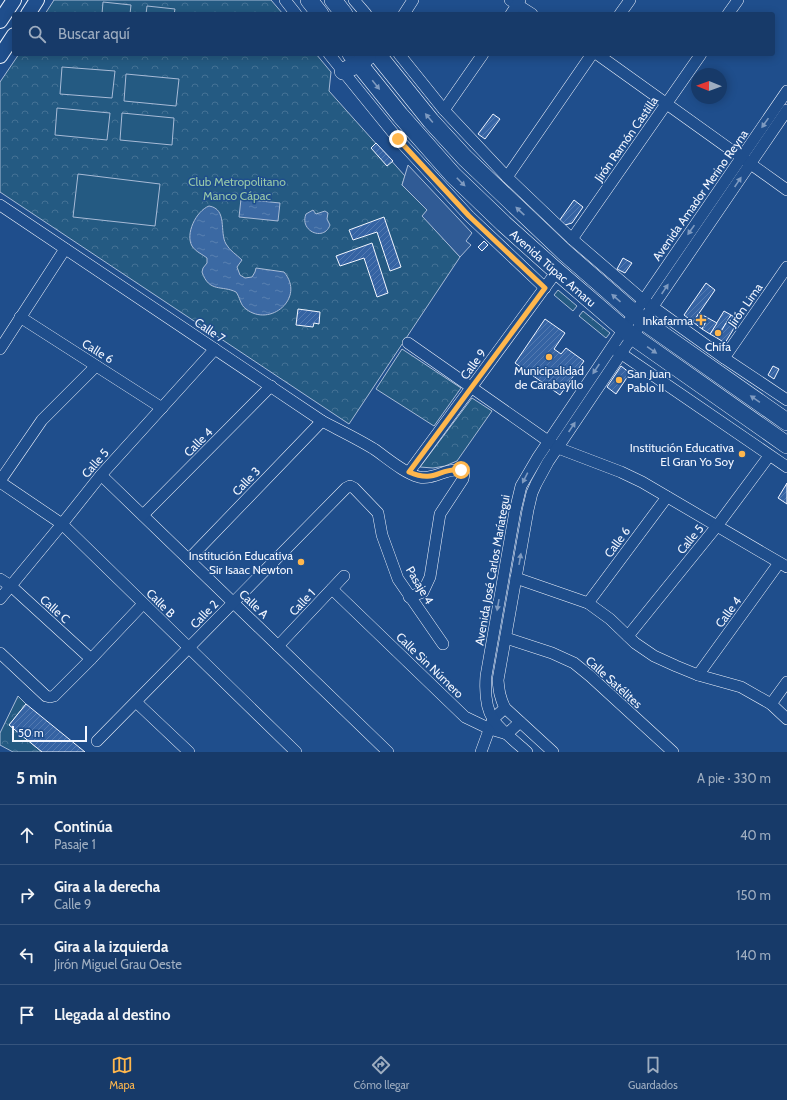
<!DOCTYPE html>
<html lang="es">
<meta charset="utf-8">
<style>
body{margin:0;font-family:Cabin,sans-serif;background:#244571;color:#f1f3f6}
.compass{position:absolute;left:691px;top:68px;width:36px;height:36px;border-radius:50%;background:#173a69;box-shadow:0 2px 10px #0003;rotate:271deg}
.scale{position:absolute;left:12px;bottom:10px;width:75px;box-sizing:border-box;padding-left:4px;border:2px solid #f2f6ff;border-top:0;font-size:11px;line-height:14px;white-space:nowrap;color:#f2f6ff;-webkit-text-stroke:3px #1f4e8c;paint-order:stroke}
.stop{position:absolute;width:12px;height:12px;margin:-9px;border:3px solid #ffb74d;border-radius:50%;background:#fff}
.stop.end{background:#ffb74d;border-color:#fff;box-shadow:0 1px 4px #0008}
.list{margin:0;padding:0;list-style:none}
h2{display:flex;justify-content:space-between;align-items:center;height:52px;margin:0;padding:0 16px;font-size:17px}
h2 small{font-size:13px;font-weight:400;color:#9eadc0}
.list li{display:grid;grid-template-columns:26px 1fr auto;gap:12px;align-items:center;box-sizing:border-box;height:60px;padding:0 16px;border-top:1px solid #36547d}
.list b{display:block;font-size:15px;white-space:nowrap}
.list p{margin:0;font-size:13px;white-space:nowrap;color:#9eadc0}
.list em{font-size:13px;font-style:normal;color:#9eadc0}
.icon{flex:none;width:22px;height:22px;fill:none;stroke:currentColor;stroke-width:2;stroke-linecap:round;stroke-linejoin:round}
.map{position:relative;flex:none;width:787px;height:752px;overflow:hidden}
.search{position:absolute;background:#173a69;box-shadow:0 2px 10px #0003;left:12px;right:12px;top:12px;height:44px;display:flex;align-items:center;gap:10px;box-sizing:border-box;padding:0 14px;border-radius:4px;color:#9eadc0;font-size:15px}
.sheet{height:292px;background:#173a69}
nav{display:flex;justify-content:space-around;align-items:center;box-sizing:border-box;height:56px;border-top:1px solid #36547d;background:#173a69;font-size:11px;color:#9eadc0}
nav a{display:grid;justify-items:center;gap:2px}
nav .on{color:#ffb74d}
.map>svg:first-child{display:block}
.forest{fill:url(#forest-crowns);stroke:#a8bbd7}
.garden{fill:#245a82;stroke:#a8bbd7}
.parking{fill:#305b95;stroke:#a8bbd7}
.water{fill:url(#water-ripples);stroke:#a8bbd7}
.building{fill:url(#building-hatch);stroke:#f2f6ff}
.lines{fill:none;stroke-linecap:round;stroke-linejoin:round}
.minor-casing{stroke:#f2f6ff;stroke-width:12}
.major-casing{stroke:#f2f6ff;stroke-width:16}
.highway-casing{stroke:#f2f6ff;stroke-width:18}
.minor{stroke:#1f4e8c;stroke-width:11}
.major{stroke:#1f4e8c;stroke-width:14}
.highway{stroke:#1f4e8c;stroke-width:17}
.oneway{fill:#7e9ac0}
.route{stroke:#ffb74d;stroke-width:5}
.poi-dot{fill:#ffb74d;stroke:#1f4e8c;stroke-width:1.5}
.labels{text-anchor:middle;dominant-baseline:central;stroke-width:3;stroke-linejoin:round;paint-order:stroke}
.street-label{font-size:12px;fill:#f2f6ff;stroke:#1f4e8c}
.park-label{font-size:12px;fill:#97c8a6;stroke:#1f4e8c}
.poi-label{font-size:12px;fill:#f2f6ff;stroke:#1f4e8c;text-anchor:end}
</style>
<div class="map">
<svg width="787" height="752" viewBox="0 0 787 752">
<defs>
<pattern id="forest-crowns" width="20" height="18" patternUnits="userSpaceOnUse"><rect width="20" height="18" fill="#245a82"/><path d="M2 6a3 3 0 1 1 6 0M12 15a3 3 0 1 1 6 0" fill="none" stroke="#447295"/></pattern>
<pattern id="water-ripples" width="26" height="14" patternUnits="userSpaceOnUse"><rect width="26" height="14" fill="#3b69a3"/><path d="M2 4q2-2 4 0t4 0M15 11q2-2 4 0t4 0" fill="none" stroke="#587fb1"/></pattern>
<pattern id="building-hatch" width="6" height="6" patternUnits="userSpaceOnUse"><rect width="6" height="6" fill="#3563a3"/><path d="M-1 1l2-2M0 6l6-6M5 7l2-2" fill="none" stroke="#537ab1"/></pattern>
</defs>
<rect width="100%" height="100%" fill="#1f4e8c"/>
<!-- forest -->
<g class="forest">
<polygon points="54,0 271,0 283,14 45,14"/>
<polygon points="19,54 316,54 331,72 329,91 405,176 402,185 428,210 423,216 460,257 349,424 0,192 0,82"/>
<polygon points="558,290 577,306 573,311 554,295"/>
<polygon points="583,311 610,333 606,338 579,316"/>
<polygon points="402,349 461,388 434,426 376,389"/>
<polygon points="472,398 492,411 457,461 445,466 433,468 420,467"/>
<polygon points="18,696 26,704 9,725 42,752 13,752 0,745 0,733"/>
</g>
<!-- garden -->
<g class="garden">
<polygon points="103,2 131,5 130,14 102,14"/>
<polygon points="147,6 175,9 174,14 146,14"/>
<polygon points="62,67 115,71 112,98 60,94"/>
<polygon points="126,74 179,79 176,106 124,101"/>
<polygon points="57,108 110,113 107,140 55,135"/>
<polygon points="122,113 174,118 172,145 120,140"/>
<polygon points="78,174 160,184 155,226 73,217"/>
</g>
<!-- parking -->
<polygon class="parking" points="408,165 472,233 466,241 471,245 460,257 422,216 427,210 402,185"/>
<!-- water -->
<g class="water">
<polygon points="241,199 280,203 278,221 239,217"/>
<path d="M209 206C228 209 219 232 226 244 230 251 236 254 242 260L237 267 240 275 245 278 252 277 255 272 256 268 284 272C306 298 270 328 246 309 240 305 240 297 236 292 222 285 209 293 202 272L203 268 207 263V258C202 254 196 252 192 246 185 234 196 211 209 206Z"/>
<path d="M313 210 316 214 325 211 328 213 327 219 330 225C324 242 299 231 306 214Z"/>
</g>
<!-- building -->
<g class="building">
<polygon points="493,114 500,119 485,139 478,134"/>
<polygon points="376,143 393,161 387,166 371,148"/>
<polygon points="574,200 583,207 572,223 565,225 559,221"/>
<polygon points="384,217 401,267 390,271 377,232 353,240 349,230"/>
<polygon points="484,241 488,245 482,251 478,247"/>
<polygon points="372,243 388,293 377,297 364,258 340,266 336,256"/>
<polygon points="623,258 632,263 625,273 617,269"/>
<polygon points="706,283 715,290 693,322 684,315"/>
<polygon points="298,309 320,312 319,324 314,323 313,327 296,325"/>
<polygon points="724,311 731,315 717,338 710,334"/>
<polygon points="699,313 708,318 702,329 693,322"/>
<polygon points="731,315 739,320 725,343 717,338"/>
<polygon points="708,318 717,323 710,334 702,329"/>
<polygon points="545,319 565,333 554,349 561,354 566,348 584,361 560,395 515,363"/>
<polygon points="621,366 630,373 616,394 607,387"/>
<polygon points="773,366 779,369 774,379 768,375"/>
<polygon points="787,483 787,504 778,498"/>
<polygon points="26,704 85,752 42,752 9,725"/>
</g>
<g class="lines">
<!-- minor casing -->
<g class="minor-casing">
<g id="minor">
<polyline points="285,0 296,14"/>
<polyline points="354,0 366,14"/>
<polyline points="510,0 532,14"/>
<polyline points="404,14 413,0"/>
<polyline points="511,14 520,0"/>
<polyline points="620,14 630,0"/>
<polyline points="728,14 738,0"/>
<polyline points="329,54 398,139 469,216 545,288"/>
<polyline points="399,54 444,110 507,177 572,239 643,300 724,358 787,400"/>
<polyline points="597,54 787,190"/>
<polyline points="444,110 483,54"/>
<polyline points="507,177 592,54"/>
<path d="M0 205 322 421C339 430 358 439 374 449 387 458 404 473 419 477 434 480 446 468 461 470L464 474 463 479 440 514 430 577 423 592 409 597"/>
<polyline points="572,239 701,54"/>
<polyline points="20,317 162,408"/>
<polyline points="408,343 558,448 621,472 642,482 787,567"/>
<polyline points="0,349 65,249"/>
<polyline points="616,350 787,467"/>
<polyline points="724,358 787,267"/>
<polyline points="409,472 557,271"/>
<polyline points="101,475 388,752"/>
<polyline points="0,481 42,420 96,366"/>
<polyline points="0,482 62,524 296,752"/>
<polyline points="143,515 271,386"/>
<polyline points="189,559 322,421"/>
<polyline points="516,578 588,603 610,619 635,643 654,656 676,666 698,675 741,687 771,704 787,719"/>
<polyline points="0,579 11,586 91,659"/>
<polyline points="332,589 465,717 490,729 507,734 520,722"/>
<polyline points="0,599 62,524 101,475 215,349"/>
<polyline points="588,603 667,497"/>
<polyline points="628,636 717,526 769,456"/>
<polyline points="506,638 552,653 574,663 590,676 673,752"/>
<polyline points="278,646 344,576"/>
<polyline points="0,653 46,696 50,697 54,696 91,659 143,604"/>
<polyline points="698,675 779,563"/>
<polyline points="136,702 189,752"/>
<polyline points="771,704 787,682"/>
<polyline points="97,741 346,488 350,486 354,488 378,513 382,535 398,579 443,644"/>
<polyline points="481,752 493,719 505,708"/>
<path d="M527 752C518 744 499 729 493 719 485 707 485 690 486 676L515 511 521 486 538 457 634 314 787 91"/>
<path d="M553 752 505 708C500 698 499 691 498 680L528 510 532 493 536 484 548 462 643 321 787 110"/>
</g>
</g>
<!-- major casing -->
<g class="major-casing">
<g id="major">
<polyline points="28,14 37,0"/>
<polyline points="0,21 14,0"/>
<polyline points="0,56 14,35"/>
</g>
</g>
<!-- highway casing -->
<g class="highway-casing">
<g id="highway">
<polyline points="309,0 320,14"/>
<polyline points="333,0 344,14"/>
<path id="s1" d="M351 54 400 115 453 175 504 224 552 267 632 336 787 445"/>
<polyline points="377,54 431,121 464,157 564,252 643,321 787,422"/>
<polyline points="343,71 359,64 367,57"/>
</g>
</g>
<!-- minor -->
<use href="#minor" class="minor"/>
<!-- major -->
<use href="#major" class="major"/>
<!-- highway -->
<use href="#highway" class="highway"/>
</g>
<!-- one-way arrows -->
<defs><path id="oneway-solid" d="M-6-.8H1V-3.2L6.5 0L1 3.2V.8H-6Z"/></defs>
<g class="oneway">
<use href="#oneway-solid" transform="translate(376 85) rotate(51)"/>
<use href="#oneway-solid" transform="translate(429 118) rotate(-130)"/>
<use href="#oneway-solid" transform="translate(765 123) rotate(125)"/>
<use href="#oneway-solid" transform="translate(461 182) rotate(45)"/>
<use href="#oneway-solid" transform="translate(738 182) rotate(-56)"/>
<use href="#oneway-solid" transform="translate(520 211) rotate(-137)"/>
<use href="#oneway-solid" transform="translate(691 230) rotate(125)"/>
<use href="#oneway-solid" transform="translate(665 289) rotate(-56)"/>
<use href="#oneway-solid" transform="translate(616 298) rotate(-139)"/>
<use href="#oneway-solid" transform="translate(652 350) rotate(35)"/>
<use href="#oneway-solid" transform="translate(596 369) rotate(124)"/>
<use href="#oneway-solid" transform="translate(755 399) rotate(-145)"/>
<use href="#oneway-solid" transform="translate(572 427) rotate(-56)"/>
<use href="#oneway-solid" transform="translate(525 478) rotate(117)"/>
<use href="#oneway-solid" transform="translate(520 559) rotate(-80)"/>
<use href="#oneway-solid" transform="translate(498 605) rotate(100)"/>
</g>
<g class="lines">
<!-- route -->
<path class="route" d="M398 139 469 216 545 288 409 472C436 484 439 467 461 470"/>
</g>
<!-- markers -->
<g class="poi-dot">
<path d="M699 314h4v4h4v4h-4v4h-4v-4h-4v-4h4z"/>
<circle cx="718" cy="333" r="4"/>
<circle cx="549" cy="357" r="4"/>
<circle cx="619" cy="380" r="4"/>
<circle cx="742" cy="454" r="4"/>
<circle cx="301" cy="562" r="4"/>
</g>
<g class="labels">
<!-- street labels -->
<g class="street-label">
<text transform="translate(626 139) rotate(-55)">Jirón Ramón Castilla</text>
<text transform="translate(700 195) rotate(-55)">Avenida Amador Merino Reyna</text>
<text stroke="none"><textPath href="#s1" startOffset="295">Avenida Túpac Amaru</textPath></text>
<text transform="translate(745 305) rotate(-55)">Jirón Lima</text>
<text transform="translate(210 330) rotate(34)">Calle 7</text>
<text transform="translate(98 351) rotate(32)">Calle 6</text>
<text transform="translate(473 364) rotate(-54)">Calle 9</text>
<text transform="translate(198 442) rotate(-45)">Calle 4</text>
<text transform="translate(95 463) rotate(-49)">Calle 5</text>
<text transform="translate(246 481) rotate(-46)">Calle 3</text>
<text transform="translate(690 539) rotate(-51)">Calle 5</text>
<text transform="translate(617 542) rotate(-54)">Calle 6</text>
<text transform="translate(492 570) rotate(-80)">Avenida José Carlos Maríategui</text>
<text transform="translate(420 585) rotate(59)">Pasaje 4</text>
<text transform="translate(302 602) rotate(-47)">Calle 1</text>
<text transform="translate(161 603) rotate(45)">Calle B</text>
<text transform="translate(254 604) rotate(44)">Calle A</text>
<text transform="translate(55 609) rotate(42)">Calle C</text>
<text transform="translate(728 612) rotate(-54)">Calle 4</text>
<text transform="translate(204 614) rotate(-46)">Calle 2</text>
<text transform="translate(430 665) rotate(44)">Calle Sin Número</text>
<text transform="translate(614 682) rotate(42)">Calle Satélites</text>
</g>
<!-- park labels -->
<g class="park-label">
<text x="237" y="181">Club Metropolitano<tspan x="237" dy="14">Manco Cápac</tspan></text>
</g>
<!-- poi labels -->
<g class="poi-label">
<text x="693" y="320">Inkafarma</text>
<text x="718" y="346" text-anchor="middle">Chifa</text>
<text x="549" y="370" text-anchor="middle">Municipalidad<tspan x="549" dy="14">de Carabayllo</tspan></text>
<text x="627" y="373" text-anchor="start">San Juan<tspan x="627" dy="14">Pablo II</tspan></text>
<text x="734" y="447">Institución Educativa<tspan x="734" dy="14">El Gran Yo Soy</tspan></text>
<text x="293" y="555">Institución Educativa<tspan x="293" dy="14">Sir Isaac Newton</tspan></text>
</g>
</g>
</svg>
<svg class="compass" viewBox="-18 -18 36 36"><path d="M0-13l5 13h-10z" fill="#e53935"/><path d="M0 13l5-13h-10z" fill="#9eadc0"/></svg>
<div class="scale">50 m</div>
<div class="stop" style="left:461px;top:470px"></div>
<div class="stop end" style="left:398px;top:139px"></div>
<div class="search"><svg class="icon" aria-label="search" viewBox="0 0 24 24"><circle cx="10" cy="10" r="6"/><path d="M15 15l6 6"/></svg>Buscar aquí</div>
</div>
<section class="sheet">
<h2>5 min<small>A pie · 330 m</small></h2>
<ul class="list">
<li><svg class="icon" aria-label="ahead" viewBox="0 0 24 24"><path d="M12 20V5M6 11l6-6 6 6"/></svg><div><b>Continúa</b><p>Pasaje 1</p></div><em>40 m</em></li>
<li><svg class="icon" aria-label="right" viewBox="0 0 24 24"><path d="M7 20v-9h11M14 6l5 5-5 5"/></svg><div><b>Gira a la derecha</b><p>Calle 9</p></div><em>150 m</em></li>
<li><svg class="icon" aria-label="left" viewBox="0 0 24 24"><path d="M17 20v-9H6M10 6l-5 5 5 5"/></svg><div><b>Gira a la izquierda</b><p>Jirón Miguel Grau Oeste</p></div><em>140 m</em></li>
<li><svg class="icon" aria-label="arrive" viewBox="0 0 24 24"><path d="M6 21V4h12l-3 4 3 4H6"/></svg><div><b>Llegada al destino</b></div></li>
</ul>
</section>
<nav>
<a class="on"><svg class="icon" aria-label="map" viewBox="0 0 24 24"><path d="M3 6l6-2 6 2 6-2v14l-6 2-6-2-6 2zM9 4v14M15 6v14"/></svg>Mapa</a>
<a><svg class="icon" aria-label="directions" viewBox="0 0 24 24"><path d="M12 3l9 9-9 9-9-9zM9 14v-3h6M13 9l2 2-2 2"/></svg>Cómo llegar</a>
<a><svg class="icon" aria-label="saved" viewBox="0 0 24 24"><path d="M7 4h10v16l-5-4-5 4z"/></svg>Guardados</a>
</nav>
